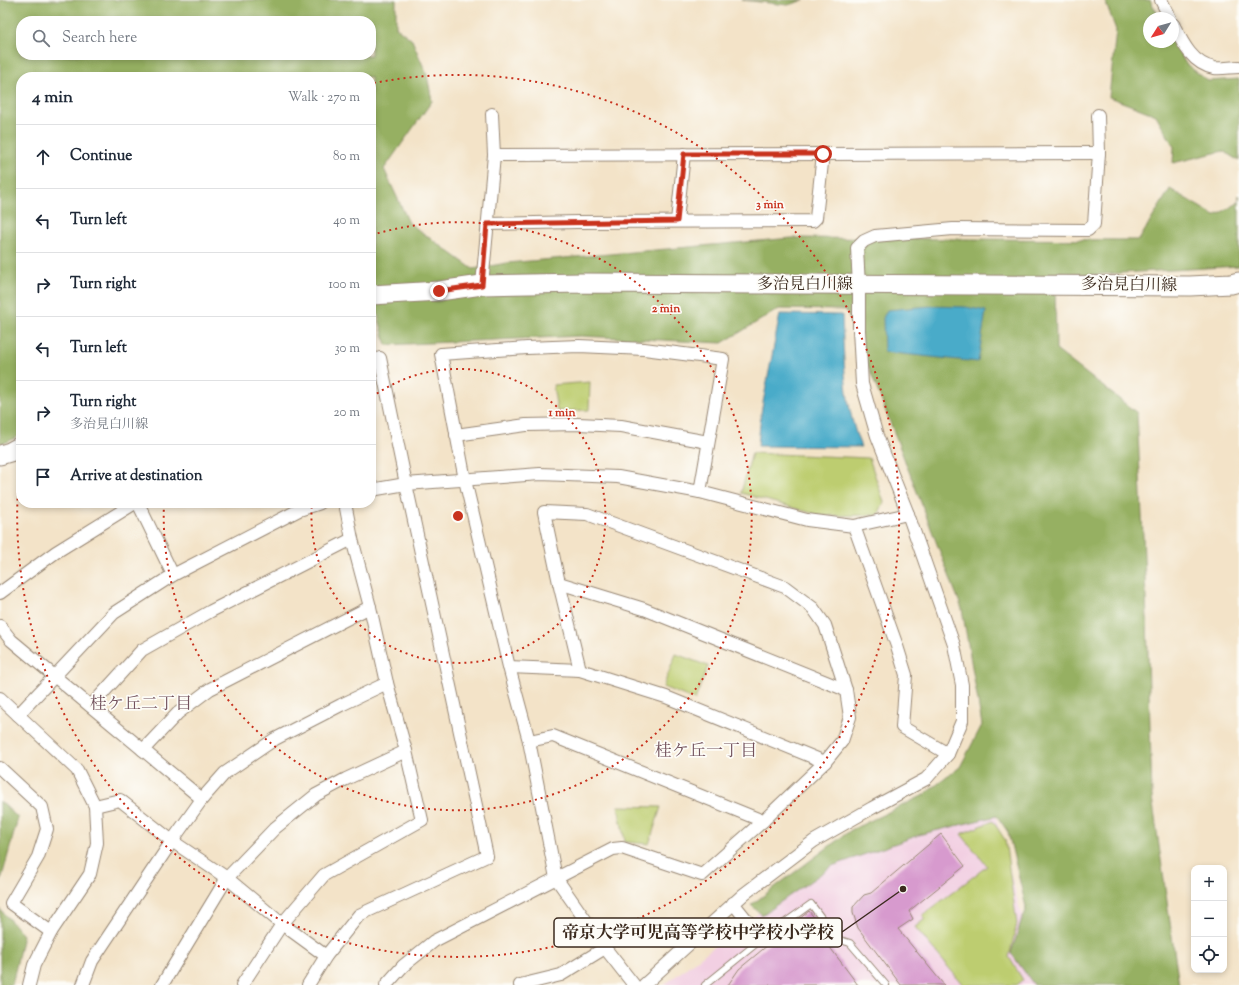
<!DOCTYPE html>
<meta charset="utf-8">
<style>
body{margin:0;font-family:"Sorts Mill Goudy","Noto Serif JP",serif;background:#f2f2f3;color:#1f2937}
.controls{position:absolute;right:12px;bottom:12px;display:grid;overflow:hidden;border-radius:8px;box-shadow:0 2px 6px #0003}
.controls button{width:36px;height:36px;display:grid;place-items:center;padding:0;border:0;border-bottom:1px solid #e0e1e3;background:#fff;color:#1f2937;font:20px sans-serif}
.compass{position:absolute;left:1143px;top:12px;width:36px;height:36px;border-radius:50%;background:#fff;box-shadow:0 2px 6px #0003;rotate:233deg}
.stop{position:absolute;width:12px;height:12px;margin:-9px;border:3px solid #c8321e;border-radius:50%;background:#fff}
.stop.end{background:#c8321e;border-color:#fff;box-shadow:0 1px 4px #0008}
.list{margin:0;padding:0;list-style:none}
h2{display:flex;justify-content:space-between;align-items:center;height:52px;margin:0;padding:0 16px;font-size:17px}
h2 small{font-size:13px;font-weight:400;color:#747a83}
.list li{display:grid;grid-template-columns:26px 1fr auto;gap:12px;align-items:center;box-sizing:border-box;height:64px;padding:0 16px;border-top:1px solid #e0e1e3}
.list b{display:block;font-size:15px;white-space:nowrap}
.list p{margin:0;font-size:13px;white-space:nowrap;color:#747a83}
.list em{font-size:13px;font-style:normal;color:#747a83}
.icon{flex:none;width:22px;height:22px;fill:none;stroke:currentColor;stroke-width:2;stroke-linecap:round;stroke-linejoin:round}
.map{position:relative;flex:none;width:1239px;height:985px;overflow:hidden}
.search{position:absolute;background:#fff;box-shadow:0 2px 6px #0003;left:16px;top:16px;width:360px;height:44px;display:flex;align-items:center;gap:10px;box-sizing:border-box;padding:0 14px;border-radius:16px;color:#747a83;font-size:15px}
.panel{position:absolute;background:#fff;box-shadow:0 2px 6px #0003;left:16px;top:72px;width:360px;height:436px;border-radius:16px}
.map>svg:first-child{display:block}
.built{fill:#f2cfe2}
.green{fill:#bdcd70;stroke:#7c7c47}
.forest{fill:#96b062;stroke:#686d40;fill-rule:evenodd}
.water{fill:#49abc9;stroke:#426a74}
.building{fill:#d79ace}
.lines{fill:none;stroke-linecap:round;stroke-linejoin:round}
.service-casing{stroke:#978673;stroke-width:8}
.minor-casing{stroke:#978673;stroke-width:14}
.primary-casing{stroke:#978673;stroke-width:21}
.service{stroke:#fff;stroke-width:6}
.minor{stroke:#fff;stroke-width:12}
.primary{stroke:#fff;stroke-width:19}
.route{stroke:#c8321e;stroke-width:5}
.ring{fill:none;stroke:#c8321e;stroke-width:2;stroke-dasharray:2 4}
.labels{text-anchor:middle;dominant-baseline:central;stroke-width:3.5;stroke-linejoin:round;paint-order:stroke}
.street-label{font-size:16px;fill:#3b2a1e;stroke:#fdfcf7}
.neighbourhood-label{font-size:17px;fill:#72515c;stroke:#fdfcf7}
.centre{fill:#c8321e;stroke:#fdfcf7;stroke-width:2}
.ring-label{font-size:12px;text-anchor:middle;font-weight:bold;fill:#c8321e;stroke:#fdfcf7;stroke-width:3.5;stroke-linejoin:round;paint-order:stroke}
.leader{fill:none;stroke:#3b2a1e;stroke-width:1.5}
.callout-dot{fill:#3b2a1e;stroke:#fdfcf7;stroke-width:1.5}
.callout{fill:#fdfcf7;stroke:#3b2a1e;stroke-width:1.5}
.callout-label{font-size:17px;text-anchor:middle;font-weight:bold;fill:#3b2a1e}
</style>
<div class="map">
<svg width="1239" height="985" viewBox="0 0 1239 985">
<rect width="100%" height="100%" fill="#fdfcf7"/>
<filter id="ink" filterUnits="userSpaceOnUse"><feTurbulence type="fractalNoise" baseFrequency=".025" numOctaves="2"/><feDisplacementMap in="SourceGraphic" scale="8" xChannelSelector="R" yChannelSelector="G"/><feConvolveMatrix kernelMatrix="1 2 1 2 8 2 1 2 1" color-interpolation-filters="sRGB"/></filter>
<filter id="wash" filterUnits="userSpaceOnUse"><feTurbulence type="fractalNoise" baseFrequency=".012" numOctaves="4" result="noise"/><feDisplacementMap in="SourceGraphic" scale="16" xChannelSelector="R" yChannelSelector="G"/><feGaussianBlur stdDeviation="0.9" result="paint"/><feColorMatrix in="noise" values="0 0 0 0 0 0 0 0 0 0 0 0 0 0 0 0 0 1.4 0 .05"/><feComposite in="paint" operator="in"/></filter>
<g filter="url(#wash)">
<rect width="100%" height="100%" fill="#f3e3c8"/>
<!-- built -->
<polygon class="built" points="994,811 1040,985 664,985 741,926 843,852"/>
<!-- green -->
<g class="green">
<polygon points="590,382 589,410 557,411 553,385"/>
<polygon points="752,453 869,458 884,502 878,515 822,516 741,493"/>
<polygon points="676,654 708,666 695,700 663,687"/>
<polygon points="618,806 661,807 649,844 625,842"/>
<polygon points="993,821 1005,840 1017,924 1009,957 1023,980 1017,985 963,985 915,927 925,919 923,915 987,866 961,834"/>
</g>
<!-- forest -->
<g class="forest">
<path d="M0 0H396V27L412 40 427 75 432 101 384 169 409 223 473 269 507 263 792 238 1139 240 1170 189 1215 216 1238 203 1239 195V266L1055 277 1056 350 1137 413 1147 618 1152 797 1179 985H1034L1011 953 1026 907 1008 832 997 816 922 834 832 866 762 915 751 905 851 830 922 796 960 767 982 725 962 609 890 422 846 310 779 309 722 343 581 336 386 345 371 289V77H21V435L7 442 0 443ZM21 21H371V55H21Z"/>
<polygon points="742,0 804,0 788,5"/>
<polygon points="1105,0 1150,0 1160,18 1149,18 1149,42 1173,41 1186,64 1208,81 1239,79 1239,161 1223,151 1173,163 1174,147 1156,115 1109,97 1116,30"/>
<polygon points="0,801 18,818 0,884"/>
<polygon points="0,909 23,935 12,985 0,985"/>
</g>
<!-- water -->
<g class="water">
<polygon points="931,306 966,307 986,311 978,362 884,352 883,318 887,310"/>
<path d="M780 314 842 315C844 360 844 405 861 447L758 446 761 413Z"/>
</g>
<g id="blocks">
<!-- building -->
<g class="building">
<polygon points="941,834 965,866 909,911 913,919 898,929 944,985 901,985 858,928 853,913 853,907 864,895 871,893"/>
<polygon points="809,911 830,938 826,942 858,985 728,985 739,969"/>
</g>
</g>
</g>
<g filter="url(#ink)">
<use href="#blocks" fill-opacity="0" stroke="#978673" stroke-width="1"/>
<g class="lines">
<!-- service casing -->
<g class="service-casing">
<polyline id="service" points="705,985 762,939 811,904 837,939 850,943 886,985"/>
</g>
<!-- minor casing -->
<g class="minor-casing">
<g id="minor">
<polyline points="1161,0 1170,18"/>
<path d="M1173 24C1182 42 1192 64 1214 68 1222 69 1231 67 1239 67"/>
<polyline points="494,155 1099,153"/>
<polyline points="677,221 684,154"/>
<polyline points="487,224 577,222 813,221 816,218 823,154"/>
<polyline points="482,285 494,155 492,114"/>
<polyline points="456,435 526,425 578,424 621,426 708,442"/>
<polyline points="371,490 406,484 540,474 618,477 700,492 807,520 854,526 908,514"/>
<polyline points="138,503 173,575"/>
<polyline points="854,526 897,646 906,675 902,727 948,754"/>
<polyline points="559,583 644,609 846,690"/>
<polyline points="0,593 56,552 135,503"/>
<polyline points="0,626 11,640 202,799"/>
<polyline points="509,667 580,670 666,697 825,762"/>
<polyline points="0,698 77,770 95,806 97,843 90,874 51,932 34,965 29,985"/>
<polyline points="91,706 142,650 211,611 352,539"/>
<polyline points="18,715 114,613 173,575 299,510 320,503"/>
<polyline points="529,741 553,736 763,821"/>
<polyline points="143,750 178,713 210,689 370,607"/>
<polyline points="0,768 42,807 47,829 38,857 11,903 51,932"/>
<polyline points="95,806 120,800 172,841 227,878 282,924 326,956"/>
<polyline points="733,903 762,939"/>
<polyline points="83,985 92,961 172,841 202,799 225,773 275,739 341,705 387,683"/>
<polyline points="162,985 227,878 275,828 316,795 346,779 406,751"/>
<polyline points="242,985 282,924 324,875 422,820 406,751 387,683 370,607 352,539 345,503"/>
<polyline points="308,985 326,956 359,915 487,856 406,484 380,358"/>
<polyline points="386,985 403,966 434,941 613,849 622,848 702,875 763,821 825,762 842,741 850,717 846,690 825,625 813,608 785,587 587,514 544,512 559,583 580,670"/>
<polyline points="520,985 561,975 605,948"/>
<polyline points="634,985 605,948 556,878 529,741 509,667 465,480 441,354 527,348 579,346 644,349 723,359 700,492"/>
<polyline points="644,985 744,894 814,841 872,808 926,779 948,754 962,721 962,685 954,645 908,514 877,436 862,384 859,330 859,286 857,248 864,241 875,236 953,229 1088,230 1094,224 1099,153 1098,115"/>
</g>
</g>
<!-- primary casing -->
<g class="primary-casing">
<g id="primary">
<polyline points="371,295 439,291 482,285 581,283 1190,286 1231,284 1239,282"/>
<polyline points="0,455 10,452 21,446"/>
</g>
</g>
<!-- service -->
<use href="#service" class="service"/>
<!-- minor -->
<use href="#minor" class="minor"/>
<!-- primary -->
<use href="#primary" class="primary"/>
</g>
</g>
<g class="lines" filter="url(#ink)">
<!-- route -->
<polyline class="route" points="439,291 482,285 487,224 677,221 684,154 823,154"/>
</g>
<!-- distance rings -->
<g class="ring">
<path d="M372 397A147 147 0 1 1 312 503"/>
<path d="M372 235A294 294 0 1 1 164 503"/>
<path d="M374 83A441 441 0 1 1 21 458"/>
</g>
<g class="labels">
<!-- street labels -->
<g class="street-label">
<text x="805" y="285">多治見白川線</text>
<text transform="translate(1129 286) rotate(1)">多治見白川線</text>
</g>
<!-- neighbourhood labels -->
<g class="neighbourhood-label">
<text x="141" y="705">桂ケ丘二丁目</text>
<text x="706" y="752">桂ケ丘一丁目</text>
</g>
</g>
<circle cx="458" cy="516" r="6" class="centre"/>
<g class="ring-label">
<text x="770" y="208">3 min</text>
<text x="666" y="312">2 min</text>
<text x="562" y="416">1 min</text>
</g>
<!-- callouts -->
<path class="leader" d="M903 889L842 932"/>
<circle class="callout-dot" cx="903" cy="889" r="4"/>
<rect class="callout" x="554" y="918" width="288" height="29" rx="4"/>
<g class="callout-label">
<text x="698" y="938">帝京大学可児高等学校中学校小学校</text>
</g>
</svg>
<div class="controls">
<button>+</button>
<button>−</button>
<button><svg class="icon" aria-label="locate" viewBox="0 0 24 24"><circle cx="12" cy="12" r="6"/><path d="M12 2v4M12 18v4M2 12h4M18 12h4"/></svg></button>
</div>
<svg class="compass" viewBox="-18 -18 36 36"><path d="M0-13l5 13h-10z" fill="#e53935"/><path d="M0 13l5-13h-10z" fill="#747a83"/></svg>
<div class="stop" style="left:823px;top:154px"></div>
<div class="stop end" style="left:439px;top:291px"></div>
<div class="search"><svg class="icon" aria-label="search" viewBox="0 0 24 24"><circle cx="10" cy="10" r="6"/><path d="M15 15l6 6"/></svg>Search here</div>
<section class="panel">
<h2>4 min<small>Walk · 270 m</small></h2>
<ul class="list">
<li><svg class="icon" aria-label="ahead" viewBox="0 0 24 24"><path d="M12 20V5M6 11l6-6 6 6"/></svg><div><b>Continue</b></div><em>80 m</em></li>
<li><svg class="icon" aria-label="left" viewBox="0 0 24 24"><path d="M17 20v-9H6M10 6l-5 5 5 5"/></svg><div><b>Turn left</b></div><em>40 m</em></li>
<li><svg class="icon" aria-label="right" viewBox="0 0 24 24"><path d="M7 20v-9h11M14 6l5 5-5 5"/></svg><div><b>Turn right</b></div><em>100 m</em></li>
<li><svg class="icon" aria-label="left" viewBox="0 0 24 24"><path d="M17 20v-9H6M10 6l-5 5 5 5"/></svg><div><b>Turn left</b></div><em>30 m</em></li>
<li><svg class="icon" aria-label="right" viewBox="0 0 24 24"><path d="M7 20v-9h11M14 6l5 5-5 5"/></svg><div><b>Turn right</b><p>多治見白川線</p></div><em>20 m</em></li>
<li><svg class="icon" aria-label="arrive" viewBox="0 0 24 24"><path d="M6 21V4h12l-3 4 3 4H6"/></svg><div><b>Arrive at destination</b></div></li>
</ul>
</section>
</div>
